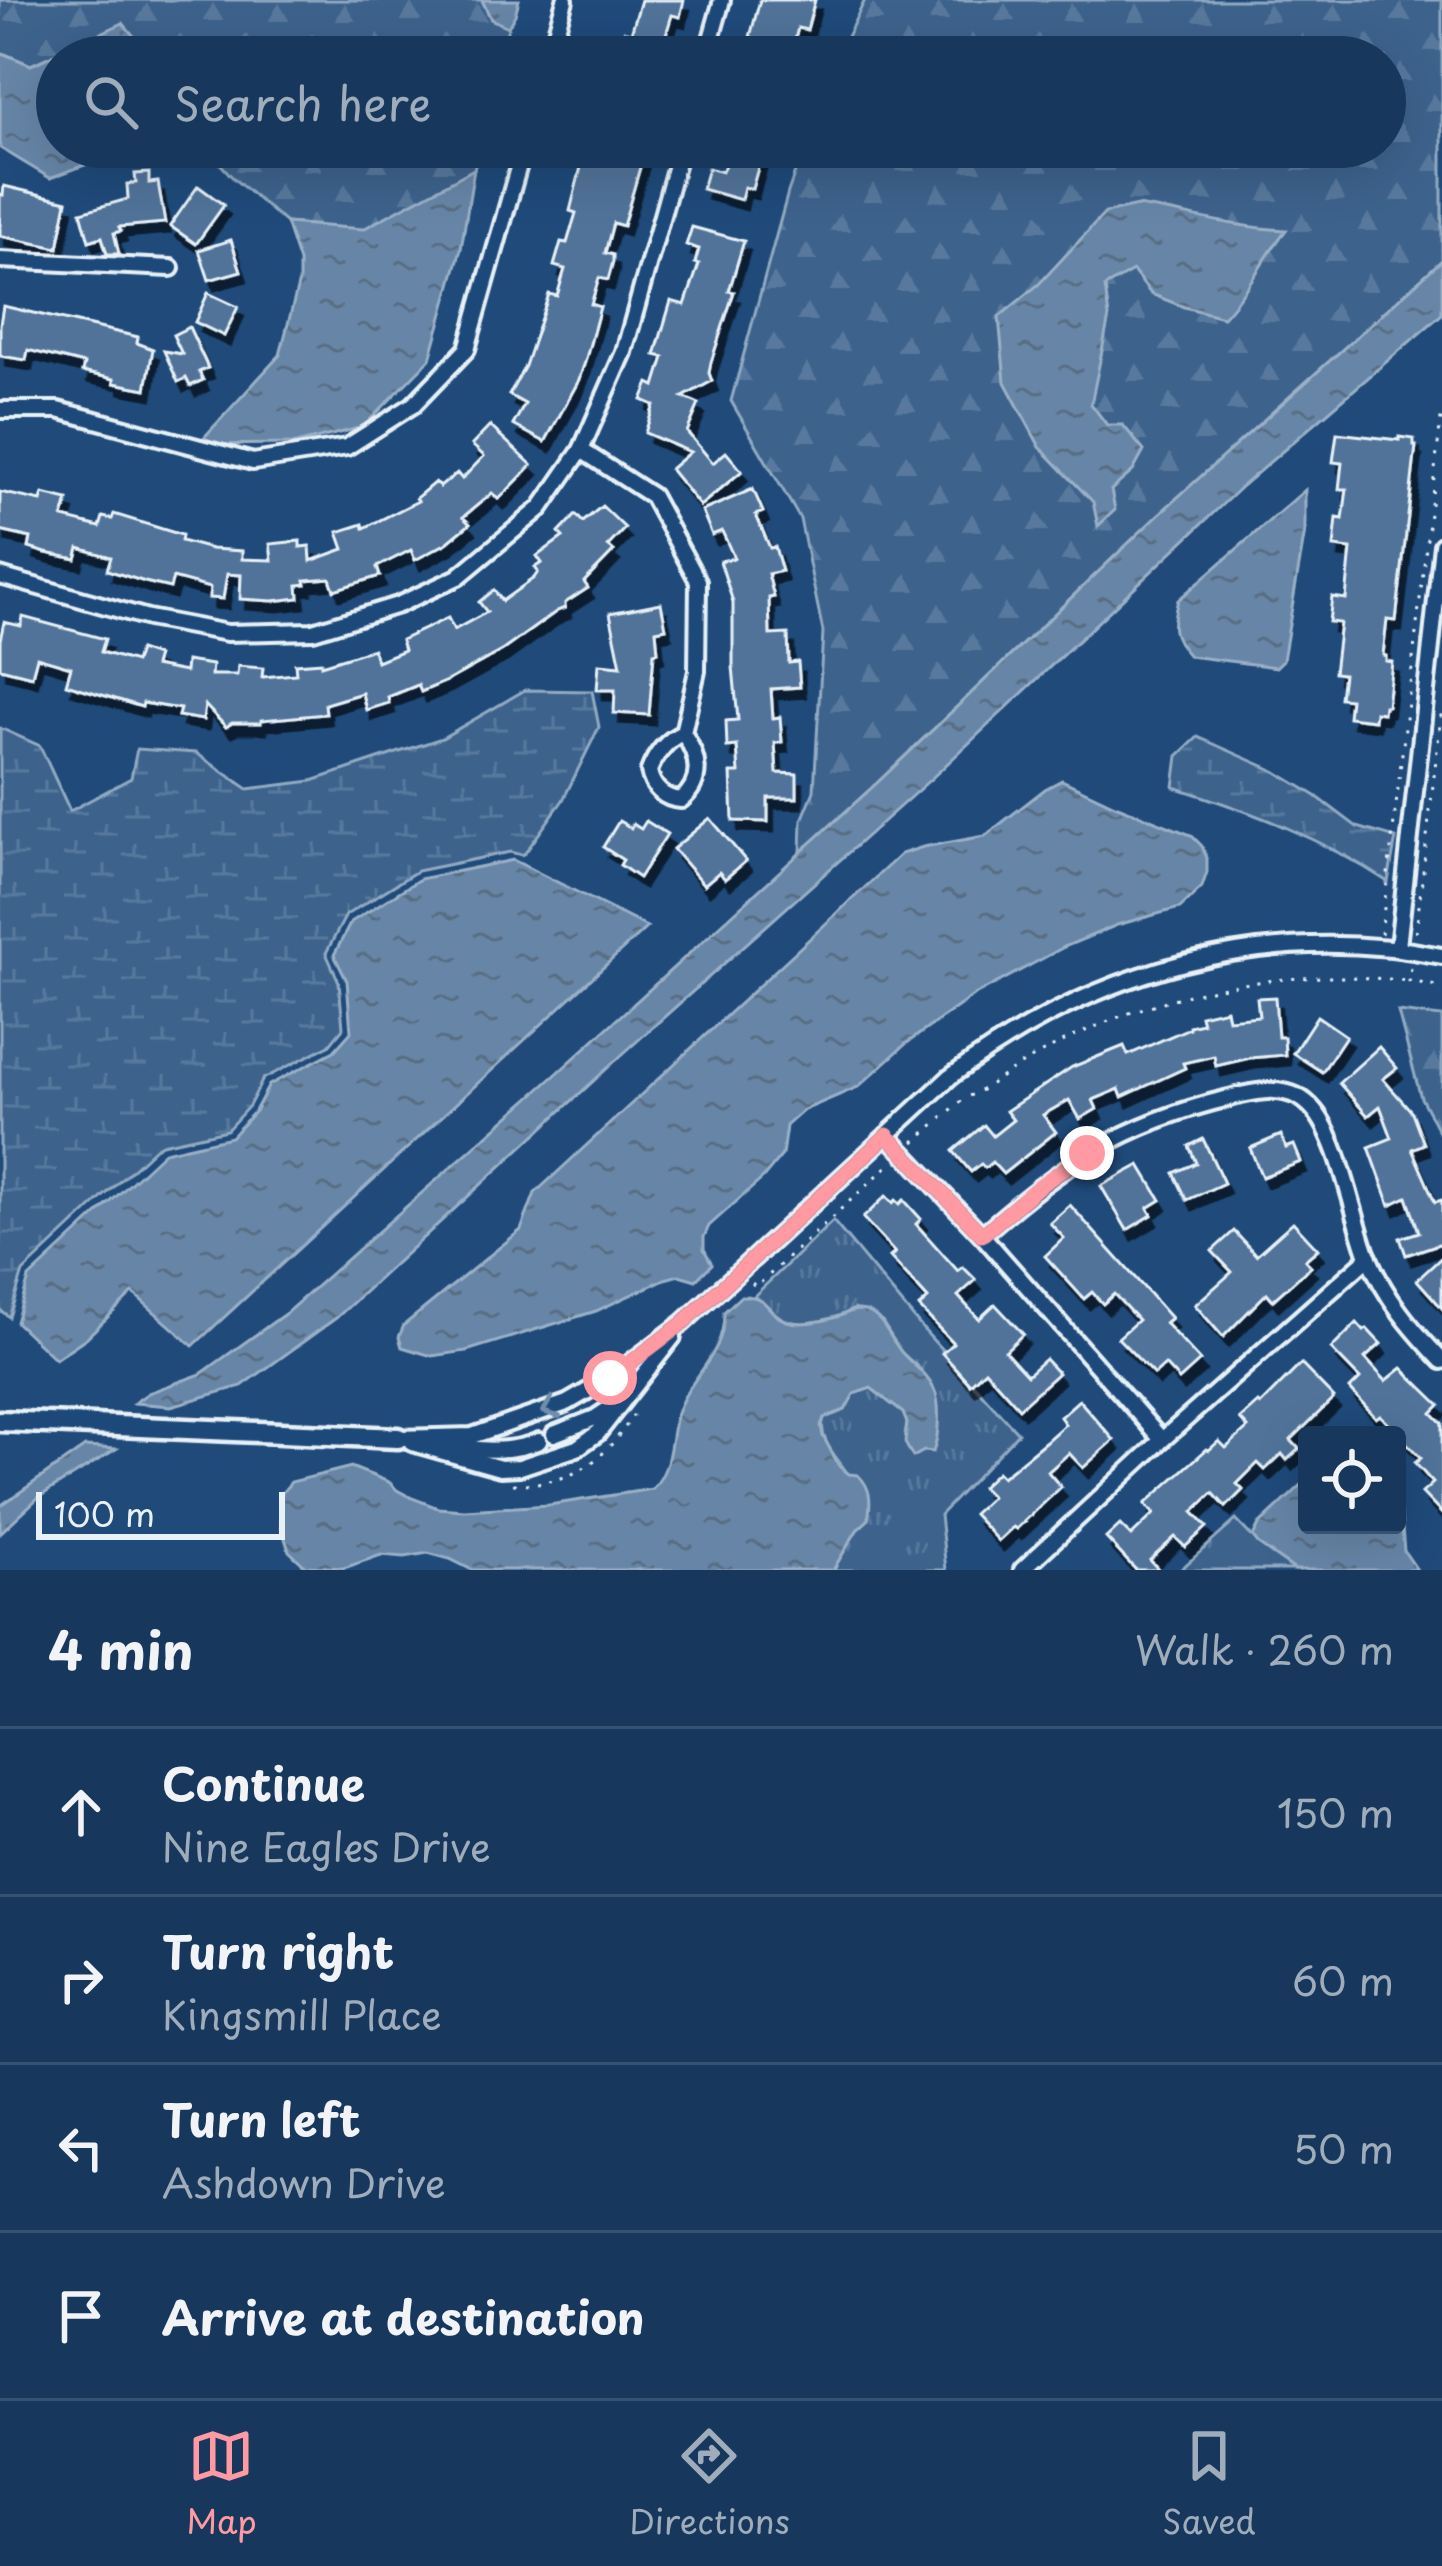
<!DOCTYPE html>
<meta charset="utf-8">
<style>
body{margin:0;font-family:"Playpen Sans",sans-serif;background:#203f62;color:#f1f3f6}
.controls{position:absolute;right:36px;bottom:36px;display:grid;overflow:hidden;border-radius:12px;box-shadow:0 12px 48px #0002}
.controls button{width:108px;height:108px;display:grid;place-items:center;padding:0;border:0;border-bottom:3px solid #365272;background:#17385c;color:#f1f3f6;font:60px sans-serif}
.scale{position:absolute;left:36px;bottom:30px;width:249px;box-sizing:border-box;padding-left:12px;border:6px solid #e8f1f8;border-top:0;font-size:33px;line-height:42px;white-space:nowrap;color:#e8f1f8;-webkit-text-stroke:9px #1f4a7a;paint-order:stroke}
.stop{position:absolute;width:36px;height:36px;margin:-27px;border:9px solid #ff9aa2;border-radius:50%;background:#fff}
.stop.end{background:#ff9aa2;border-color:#fff;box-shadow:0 3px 12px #0008}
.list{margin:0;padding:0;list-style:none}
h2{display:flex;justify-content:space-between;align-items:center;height:156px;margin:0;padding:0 48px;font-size:51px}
h2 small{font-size:39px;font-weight:400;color:#9eacbb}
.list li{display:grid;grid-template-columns:78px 1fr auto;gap:36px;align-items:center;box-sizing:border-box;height:168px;padding:0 48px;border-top:3px solid #365272}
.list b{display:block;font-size:45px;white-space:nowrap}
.list p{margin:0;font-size:39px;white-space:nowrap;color:#9eacbb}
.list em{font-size:39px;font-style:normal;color:#9eacbb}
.icon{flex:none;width:66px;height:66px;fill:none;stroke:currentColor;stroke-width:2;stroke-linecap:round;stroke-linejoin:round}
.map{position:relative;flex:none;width:1442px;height:1570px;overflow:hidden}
.search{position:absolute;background:#17385c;box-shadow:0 12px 48px #0002;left:36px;right:36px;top:36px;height:132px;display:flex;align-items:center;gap:30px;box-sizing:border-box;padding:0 42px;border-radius:66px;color:#9eacbb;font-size:45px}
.sheet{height:828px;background:#17385c}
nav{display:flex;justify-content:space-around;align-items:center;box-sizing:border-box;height:168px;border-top:3px solid #365272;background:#17385c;font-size:33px;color:#9eacbb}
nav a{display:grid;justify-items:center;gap:6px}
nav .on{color:#ff9aa2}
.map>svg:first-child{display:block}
.grass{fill:url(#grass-tufts);stroke:#92aac2;stroke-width:3}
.forest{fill:url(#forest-firs);stroke:#92aac2;stroke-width:3}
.wetland{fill:url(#wetland-marsh);stroke:#92aac2;stroke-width:3}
.water{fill:url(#water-ripples);stroke:#9ab0c7;stroke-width:3}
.building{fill:#517399;stroke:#e8f1f8;stroke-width:3;filter:url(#shadow)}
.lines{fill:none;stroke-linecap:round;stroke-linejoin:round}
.minor-casing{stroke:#e8f1f8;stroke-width:22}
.tertiary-casing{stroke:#e8f1f8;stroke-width:27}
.path{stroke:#e8f1f8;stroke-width:3;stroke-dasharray:3 9;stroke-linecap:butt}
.minor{stroke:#1f4a7a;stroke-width:14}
.tertiary{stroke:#1f4a7a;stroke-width:18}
.oneway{stroke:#6f8dac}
.route{stroke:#ff9aa2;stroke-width:15}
</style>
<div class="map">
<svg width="1442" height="1570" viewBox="0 0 1442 1570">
<defs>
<pattern id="grass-tufts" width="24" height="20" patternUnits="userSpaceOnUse" patternTransform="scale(3)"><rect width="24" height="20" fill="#3c628c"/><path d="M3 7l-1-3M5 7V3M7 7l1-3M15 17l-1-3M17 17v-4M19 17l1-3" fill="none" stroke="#58799d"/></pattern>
<pattern id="forest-firs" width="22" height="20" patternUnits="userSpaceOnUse" patternTransform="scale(3)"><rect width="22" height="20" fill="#3c628c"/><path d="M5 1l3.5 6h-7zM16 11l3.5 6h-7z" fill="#58799d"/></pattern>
<pattern id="wetland-marsh" width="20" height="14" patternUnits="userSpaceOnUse" patternTransform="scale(3)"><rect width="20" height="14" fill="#3c628c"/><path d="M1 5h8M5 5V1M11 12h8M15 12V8" fill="none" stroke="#58799d"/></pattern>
<pattern id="water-ripples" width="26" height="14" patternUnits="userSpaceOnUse" patternTransform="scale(3)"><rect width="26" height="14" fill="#6685a7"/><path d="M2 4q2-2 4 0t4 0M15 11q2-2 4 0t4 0" fill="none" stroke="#596d82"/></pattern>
<filter id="shadow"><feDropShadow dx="5.5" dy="10" stdDeviation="0" flood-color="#0009"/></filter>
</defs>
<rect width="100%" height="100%" fill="#1f4a7a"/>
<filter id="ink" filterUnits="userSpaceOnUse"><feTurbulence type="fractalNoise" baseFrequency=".00833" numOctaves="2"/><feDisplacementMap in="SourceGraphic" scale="24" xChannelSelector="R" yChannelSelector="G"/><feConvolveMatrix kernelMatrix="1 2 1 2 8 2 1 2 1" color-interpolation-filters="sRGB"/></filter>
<g filter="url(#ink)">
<!-- grass -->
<g class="grass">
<path d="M833 1221 922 1328 1018 1433 940 1515 946 1570H833L857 1530 868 1520C862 1507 858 1494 852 1481 842 1461 816 1442 824 1418L845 1410 853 1394 871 1388 903 1413 907 1423 905 1434 921 1370 901 1352 882 1322 854 1309C836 1318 806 1328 786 1320 774 1316 766 1302 754 1296Z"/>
<polygon points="1236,1520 1259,1544 1295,1570 1180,1570"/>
</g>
<!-- forest -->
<g class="forest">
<polygon points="0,0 482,0 491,19 508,27 501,57 151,57 122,24 30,65 0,52"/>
<polygon points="865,0 1442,0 1442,260 1158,515 877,783 801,852 802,820 814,791 823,632 800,519 731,401 788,192 804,147 1385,147 1385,57 837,57"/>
<polygon points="205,147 480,147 474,169 363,230 286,223 234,179"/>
<polygon points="1398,1012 1442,1017 1442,1138 1421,1098"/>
</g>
<!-- wetland -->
<g class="wetland">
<polygon points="525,690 592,691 599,727 563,800 525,853 521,855 510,852 417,871 346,915 326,953 339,982 343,1028 329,1045 263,1079 249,1106 227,1130 162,1144 155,1148 23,1272 9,1317 0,1310 0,728 40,746 70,811 131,778 137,749 196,753 248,789 312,781 442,738"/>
<path d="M1198 737 1275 771 1316 796 1357 827 1396 838 1388 882C1322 838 1250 811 1174 787L1178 756Z"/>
</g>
<!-- water -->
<g class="water">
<polygon points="482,0 519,0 515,15 508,27 491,19"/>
<polygon points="123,23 151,57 57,57 57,147 205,147 207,150 98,160 50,178 0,148 0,52 31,65"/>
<polygon points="474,169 461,249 430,359 363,427 296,444 197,445 280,355 299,281 299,262 286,223 363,229"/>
<path d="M1137 206C1187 213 1235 228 1286 230 1263 259 1248 291 1223 317L1184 307 1151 294 1133 271 1105 287 1109 317 1091 404 1107 425H1123L1144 451 1133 471 1111 490 1115 510 1098 526 1093 502 1040 447 1005 382 999 317 1039 284 1105 213Z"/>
<polygon points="1442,260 1442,314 1242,486 933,777 625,1052 336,1318 242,1386 171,1406 134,1403 148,1393 201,1374 286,1313 552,1078 877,783 1158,515"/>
<path d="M1305 490V531L1283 660 1276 667 1189 656C1170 635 1171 626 1178 600Z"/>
<polygon points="1062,780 1115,805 1191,835 1202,846 1207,858 1207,872 1202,887 1180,908 1117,925 1064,947 973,996 907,1043 858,1087 804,1110 786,1126 782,1155 763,1178 709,1226 704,1237 704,1249 712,1264 696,1280 679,1275 665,1279 596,1311 466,1351 432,1356 402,1347 399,1337 404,1325 521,1230 535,1193 901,854 923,847 985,836 1045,789"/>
<polygon points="513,860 647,927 193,1346 133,1293 86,1338 55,1359 16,1322 29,1278 164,1152 231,1137 255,1111 269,1085 334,1051 351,1032 347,981 334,955 351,922 420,879"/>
<path d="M741 1296C771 1295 765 1314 787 1321 800 1325 820 1322 833 1318 843 1316 849 1310 859 1310 883 1311 889 1339 903 1354 914 1366 927 1374 934 1389 941 1403 939 1437 933 1452L924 1451 913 1457 905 1443 907 1423 903 1413 871 1388 854 1394 845 1410 824 1418 821 1426 823 1436 839 1466 849 1474 858 1475C872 1488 871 1503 868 1520L857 1530 833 1570H472L450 1559 428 1553 405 1557 381 1555 344 1568 305 1566 289 1551 281 1526V1494L291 1482 351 1467 389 1482 397 1490 412 1498 438 1508 464 1510 549 1505 652 1489C672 1469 669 1442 676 1416 688 1376 725 1357 724 1312Z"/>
<polygon points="85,1447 116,1449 39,1497 0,1533 0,1506"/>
<polygon points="1307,1480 1307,1525 1397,1525 1397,1504 1401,1516 1404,1551 1417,1570 1295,1570 1258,1544 1253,1537 1259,1525"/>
</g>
<!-- building -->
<g class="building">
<polygon points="641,0 684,0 680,17 672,15 659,57 628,57 617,54 624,31 631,33"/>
<polygon points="760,0 815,0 807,30 798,28 790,57 753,57 757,39 750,37"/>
<polygon points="586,147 646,147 623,226 613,223 605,253 613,255 613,262 608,280 599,278 591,304 600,307 585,362 578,382 545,442 513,425 525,404 509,395 525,366 549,294 557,296 565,269 554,266 561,242 567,243 576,213 570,211"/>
<polygon points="732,147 764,147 752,189 744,187 741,200 702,189 708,168 722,172"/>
<polygon points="149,173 149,183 158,182 165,223 119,227 121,231 114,233 119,254 107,254 102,237 89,241 81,212 128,199 127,184 136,183 135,174"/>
<polygon points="4,186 67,201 58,248 0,236 0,194 3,195"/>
<polygon points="198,186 224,205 196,244 170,226"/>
<polygon points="692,227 744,241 729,291 734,292 711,362 709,373 712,381 683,397 699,404 687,432 713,463 726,452 742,471 700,506 670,469 690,452 645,433 654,405 642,400 649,383 655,386 664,357 655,355 671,301 685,305 699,264 695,263 699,249 686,245"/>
<polygon points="231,240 241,271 209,280 199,250"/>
<polygon points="208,293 238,307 224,336 195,322"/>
<polygon points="3,306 138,337 137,343 153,349 146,389 114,383 114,379 82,372 84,364 28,350 26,360 0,356 0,324"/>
<polygon points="189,327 208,368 199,372 203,380 190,386 186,378 178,382 164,351 182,354 173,335"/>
<polygon points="490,426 532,465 501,497 498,499 492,493 463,517 470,524 447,543 415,560 411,550 377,567 380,576 334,590 330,578 305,580 306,584 298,585 299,598 273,601 240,599 241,575 227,574 223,599 209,598 210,588 173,578 170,588 145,582 107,570 111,557 79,548 76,559 46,553 29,548 31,538 0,531 0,492 41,501 43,494 68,500 63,518 100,527 103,517 112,519 114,514 182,535 181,541 211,549 242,551 242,559 272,560 270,544 300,541 300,547 310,546 311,561 344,549 338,532 363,524 364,528 418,501 416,498 435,482 440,487 457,473 462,479 484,456 472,445"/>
<polygon points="1337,433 1399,440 1399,437 1414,439 1414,446 1416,446 1396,621 1387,620 1383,655 1386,656 1386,661 1392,662 1387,706 1384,706 1383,713 1375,712 1374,720 1348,717 1350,699 1340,698 1343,674 1334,673 1340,623 1329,622 1332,597 1346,599 1351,549 1334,547 1337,518 1343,519 1347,489 1339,489 1342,463 1333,462"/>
<polygon points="753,489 763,512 756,515 770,548 775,547 782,571 768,574 774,597 769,598 770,635 788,634 789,663 798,662 800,687 771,689 773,718 780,717 782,742 775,743 777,773 797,774 797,798 768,798 768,822 733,821 731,773 739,773 737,746 727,747 726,721 738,720 733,667 733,602 720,561 734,558 722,531 712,535 702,511"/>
<polygon points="602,506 625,528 608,546 614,551 584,582 588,588 565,603 565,608 557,611 503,650 447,681 421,692 418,685 388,697 389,703 366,710 362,693 325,704 326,714 261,720 261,723 232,723 226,727 205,705 203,720 178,716 180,709 143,703 142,707 66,684 71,667 37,657 32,676 0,668 0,640 4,622 21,626 23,617 105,639 101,652 135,662 139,650 157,656 154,666 185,672 186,661 212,665 211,675 237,675 238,666 263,668 262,677 296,674 295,664 321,662 321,665 373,649 377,661 404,650 401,640 448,618 454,630 487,612 479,602 494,590 502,601 534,578 538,572 535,567 542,563 537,556 563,537 559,533 576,515 583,522"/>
<polygon points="661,603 666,628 656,630 658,652 654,653 649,715 614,713 615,690 597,690 599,664 621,666 610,613"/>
<polygon points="710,818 746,861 725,879 719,872 704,885 673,849"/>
<polygon points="619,821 631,828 633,824 641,829 646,821 667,834 639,878 620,865 623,860 603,847"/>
<polygon points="1275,997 1278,1037 1284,1037 1285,1055 1250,1058 1216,1066 1214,1056 1183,1063 1185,1068 1122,1097 1119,1089 1093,1100 1097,1109 1080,1119 1069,1100 1043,1115 1056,1132 1003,1174 992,1162 985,1168 981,1164 971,1172 953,1151 984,1125 993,1136 1013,1120 1006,1111 1072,1067 1124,1046 1128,1055 1189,1028 1189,1026 1202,1023 1200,1015 1226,1009 1228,1019 1259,1016 1257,998"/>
<polygon points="1317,1016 1346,1036 1322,1072 1293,1053"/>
<polygon points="1379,1047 1397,1068 1383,1079 1412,1112 1424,1144 1412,1149 1435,1202 1442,1200 1442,1243 1406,1255 1400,1238 1419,1232 1407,1197 1390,1205 1369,1147 1392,1138 1380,1106 1368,1116 1339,1083"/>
<polygon points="1281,1135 1286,1148 1294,1145 1301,1162 1262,1177 1250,1148"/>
<polygon points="1203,1139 1224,1183 1187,1200 1174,1173 1196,1163 1189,1146"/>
<polygon points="1140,1165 1161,1200 1148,1208 1152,1215 1127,1230 1101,1186"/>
<polygon points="886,1196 893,1203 896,1200 900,1204 904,1200 921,1219 916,1224 958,1271 963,1267 976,1280 958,1296 979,1319 995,1304 1023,1334 1005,1351 1027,1375 1045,1359 1058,1373 1019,1408 985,1370 970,1384 942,1353 953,1343 919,1307 928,1299 890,1257 895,1253 863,1218"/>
<polygon points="1070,1205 1171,1318 1165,1323 1200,1361 1179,1380 1165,1365 1154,1375 1118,1338 1138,1320 1114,1294 1103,1304 1092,1292 1084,1299 1045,1256 1064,1238 1050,1223"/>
<polygon points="1293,1222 1318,1249 1305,1260 1311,1266 1273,1300 1267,1293 1223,1337 1195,1305 1232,1272 1212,1251 1234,1231 1256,1255"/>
<polygon points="1442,1257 1442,1308 1417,1280"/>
<polygon points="1357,1323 1364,1331 1367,1329 1381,1344 1365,1358 1386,1381 1402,1368 1440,1405 1432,1413 1442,1423 1442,1514 1422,1493 1433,1483 1415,1463 1421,1458 1380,1415 1376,1418 1350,1389 1360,1379 1331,1349"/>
<polygon points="1301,1364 1334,1398 1291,1440 1299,1449 1287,1460 1282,1454 1265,1470 1258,1463 1237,1484 1243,1490 1226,1507 1213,1493 1193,1512 1207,1527 1185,1547 1175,1537 1150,1560 1159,1570 1136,1570 1106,1538 1120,1525 1131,1536 1154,1514 1145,1504 1207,1449 1209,1450 1219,1441 1226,1448 1248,1428 1240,1419 1258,1403 1260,1405"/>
<polygon points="1079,1400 1114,1440 1083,1468 1069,1453 1048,1472 1061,1487 1016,1529 1013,1527 998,1541 973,1514 991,1497 981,1487 997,1472 1002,1477 1046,1441 1065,1424 1060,1417"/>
</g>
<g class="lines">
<!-- minor casing -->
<g class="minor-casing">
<g id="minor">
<polyline points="549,57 565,0"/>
<polyline points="706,57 722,0"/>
<polyline points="0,260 171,268"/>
<polyline points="0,410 58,410 253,462 347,447 413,405 467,349 524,147"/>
<path d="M581 450 652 496 698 581 697 671 683 733C699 756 704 781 681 800 664 799 652 788 649 771 655 755 667 739 683 733"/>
<polyline points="0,576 148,618 227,633 313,631 398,605 458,577 541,508 581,450 624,352 681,147"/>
<polyline points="1398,947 1442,545"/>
<polyline points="887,1135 982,1235 1162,1440"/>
<path d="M982 1235C1064 1164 1121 1124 1229 1098 1257 1091 1292 1082 1314 1110 1340 1140 1353 1217 1368 1256 1385 1298 1412 1329 1442 1361"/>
<polyline points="554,1434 595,1418 616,1404"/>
<path d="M398 1438 472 1436 567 1403 610 1378 683 1323 950 1077C1094 970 1264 921 1442 956"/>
<polyline points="412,1443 500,1468 520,1467 577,1448 598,1433 673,1337"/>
<path d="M444 1445C475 1450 510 1454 539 1441"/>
<polyline points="1022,1570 1162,1440 1369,1257"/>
</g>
</g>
<!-- tertiary casing -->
<g class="tertiary-casing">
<polyline id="tertiary" points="0,1421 398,1438"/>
</g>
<!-- path -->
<g class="path">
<polyline points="1416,932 1442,707"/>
<polyline points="1381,934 1442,410"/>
<polyline points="1411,968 1409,981 1442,987"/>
<path d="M914 1142 966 1097 977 1093C1108 1002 1250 964 1409 981"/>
<polyline points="752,1283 756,1287 890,1164"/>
<path d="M513 1484C575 1485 604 1461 636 1411"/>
</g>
<!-- minor -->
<use href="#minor" class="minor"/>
<!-- tertiary -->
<use href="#tertiary" class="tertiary"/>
</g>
<!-- one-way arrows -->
<defs><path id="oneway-chevron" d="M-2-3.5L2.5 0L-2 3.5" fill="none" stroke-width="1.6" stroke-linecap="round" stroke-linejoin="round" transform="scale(3)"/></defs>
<use class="oneway" href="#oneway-chevron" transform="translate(550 1409) rotate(159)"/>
</g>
<g class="lines" filter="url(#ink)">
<!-- route -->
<polyline class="route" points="610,1378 683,1323 887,1135 982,1235 1038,1187 1087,1153"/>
</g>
</svg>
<div class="controls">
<button><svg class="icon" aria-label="locate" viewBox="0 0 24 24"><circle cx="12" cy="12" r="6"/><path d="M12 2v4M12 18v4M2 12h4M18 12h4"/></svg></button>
</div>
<div class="scale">100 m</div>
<div class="stop" style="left:610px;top:1378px"></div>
<div class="stop end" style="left:1087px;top:1153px"></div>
<div class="search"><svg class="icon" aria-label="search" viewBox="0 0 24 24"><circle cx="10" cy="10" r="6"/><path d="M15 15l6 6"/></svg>Search here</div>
</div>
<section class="sheet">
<h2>4 min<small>Walk · 260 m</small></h2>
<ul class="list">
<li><svg class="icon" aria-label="ahead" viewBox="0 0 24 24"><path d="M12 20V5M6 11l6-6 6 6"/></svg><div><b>Continue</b><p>Nine Eagles Drive</p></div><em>150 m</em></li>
<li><svg class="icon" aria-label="right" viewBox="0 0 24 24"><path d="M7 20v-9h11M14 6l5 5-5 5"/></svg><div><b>Turn right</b><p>Kingsmill Place</p></div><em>60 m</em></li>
<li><svg class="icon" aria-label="left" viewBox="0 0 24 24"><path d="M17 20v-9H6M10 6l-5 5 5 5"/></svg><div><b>Turn left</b><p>Ashdown Drive</p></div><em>50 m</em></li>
<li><svg class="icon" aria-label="arrive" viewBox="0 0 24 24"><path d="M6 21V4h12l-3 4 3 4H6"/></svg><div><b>Arrive at destination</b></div></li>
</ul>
</section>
<nav>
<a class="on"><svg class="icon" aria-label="map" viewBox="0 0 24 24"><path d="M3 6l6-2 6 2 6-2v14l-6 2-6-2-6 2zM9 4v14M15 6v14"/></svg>Map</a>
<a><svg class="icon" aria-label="directions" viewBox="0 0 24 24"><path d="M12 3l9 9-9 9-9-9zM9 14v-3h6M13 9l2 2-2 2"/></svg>Directions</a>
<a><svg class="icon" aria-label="saved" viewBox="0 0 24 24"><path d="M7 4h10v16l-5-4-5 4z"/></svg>Saved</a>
</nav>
